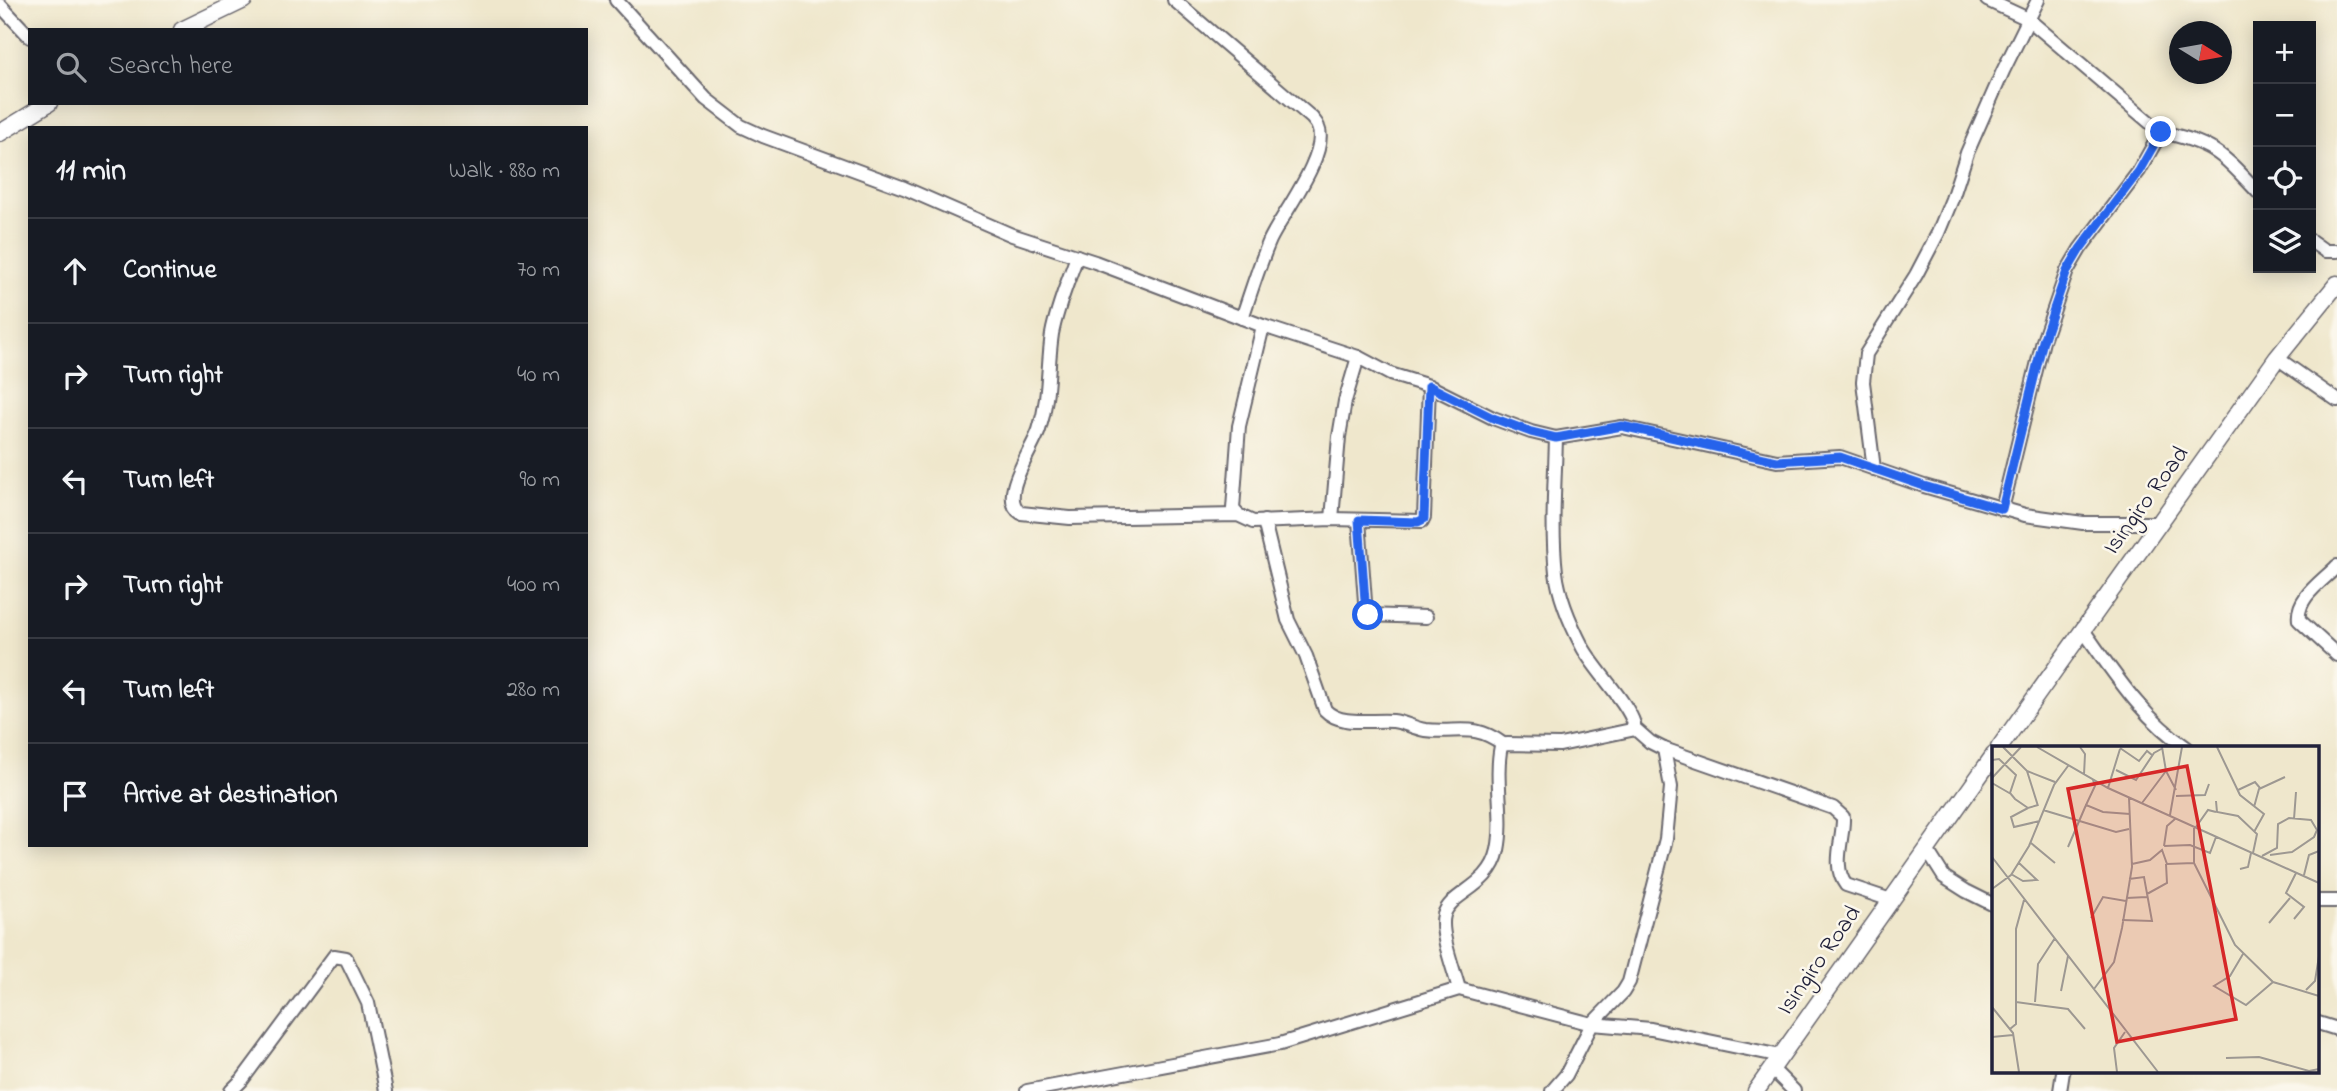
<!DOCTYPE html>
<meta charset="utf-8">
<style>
body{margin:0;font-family:"Indie Flower",sans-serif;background:#242831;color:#f1f3f6}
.controls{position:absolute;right:21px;top:21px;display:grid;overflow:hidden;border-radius:0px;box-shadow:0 4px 18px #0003}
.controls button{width:63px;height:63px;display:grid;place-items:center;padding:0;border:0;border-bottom:2px solid #363941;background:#171b24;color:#f1f3f6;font:35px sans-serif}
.compass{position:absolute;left:2169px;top:21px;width:63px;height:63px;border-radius:50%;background:#171b24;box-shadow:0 4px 18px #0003;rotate:101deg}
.stop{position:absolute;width:21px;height:21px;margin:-16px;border:5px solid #2563eb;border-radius:50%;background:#fff}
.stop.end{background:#2563eb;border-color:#fff;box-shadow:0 2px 7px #0008}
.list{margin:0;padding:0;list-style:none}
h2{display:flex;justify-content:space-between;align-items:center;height:91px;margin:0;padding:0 28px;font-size:30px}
h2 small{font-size:23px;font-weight:400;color:#9ea1a6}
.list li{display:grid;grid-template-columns:46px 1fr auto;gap:21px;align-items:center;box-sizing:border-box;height:105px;padding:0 28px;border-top:2px solid #363941}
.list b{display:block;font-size:26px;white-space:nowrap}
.list em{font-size:23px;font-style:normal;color:#9ea1a6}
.icon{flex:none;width:38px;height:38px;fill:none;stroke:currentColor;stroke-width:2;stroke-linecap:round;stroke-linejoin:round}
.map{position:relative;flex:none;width:2337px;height:1091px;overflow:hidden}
.search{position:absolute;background:#171b24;box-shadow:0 4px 18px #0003;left:28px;top:28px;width:560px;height:77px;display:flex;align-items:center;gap:18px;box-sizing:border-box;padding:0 24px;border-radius:0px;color:#9ea1a6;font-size:26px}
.panel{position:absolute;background:#171b24;box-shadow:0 4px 18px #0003;left:28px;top:126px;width:560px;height:721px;border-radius:0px}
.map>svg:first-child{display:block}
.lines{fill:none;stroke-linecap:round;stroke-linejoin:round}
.minor-casing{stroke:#6a676e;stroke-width:16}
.major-casing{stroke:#6a676e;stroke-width:19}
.minor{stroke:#fff;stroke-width:12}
.major{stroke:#fff;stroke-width:16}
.route{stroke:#2563eb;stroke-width:9}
.labels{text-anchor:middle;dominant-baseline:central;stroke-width:5;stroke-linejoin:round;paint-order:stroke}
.street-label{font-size:24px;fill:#22223b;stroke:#fbf7ec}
.inset-road{fill:none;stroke:#9d9892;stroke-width:2}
.view{fill:#d62828;fill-opacity:0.15;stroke:#d62828;stroke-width:3.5}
.inset-edge{fill:none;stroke:#22223b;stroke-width:3.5}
</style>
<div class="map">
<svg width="2337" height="1091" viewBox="0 0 2337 1091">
<rect width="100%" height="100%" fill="#fbf7ec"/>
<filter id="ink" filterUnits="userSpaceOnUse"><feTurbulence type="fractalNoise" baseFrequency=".0143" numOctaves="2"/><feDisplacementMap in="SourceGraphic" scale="14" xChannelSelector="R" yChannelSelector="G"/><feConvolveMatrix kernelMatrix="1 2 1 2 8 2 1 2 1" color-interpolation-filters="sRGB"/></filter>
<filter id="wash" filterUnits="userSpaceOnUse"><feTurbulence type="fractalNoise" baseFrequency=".00686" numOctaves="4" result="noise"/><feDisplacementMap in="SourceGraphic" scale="28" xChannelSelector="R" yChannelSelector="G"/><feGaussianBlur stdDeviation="1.57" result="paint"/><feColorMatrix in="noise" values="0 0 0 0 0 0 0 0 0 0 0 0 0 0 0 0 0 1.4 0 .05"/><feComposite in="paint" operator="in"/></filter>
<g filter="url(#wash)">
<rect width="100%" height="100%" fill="#efe7cc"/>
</g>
<g filter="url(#ink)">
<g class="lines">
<!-- minor casing -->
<g class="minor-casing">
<g id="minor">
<polyline points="616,0 706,99 741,126 763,136 904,188 1012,235 1095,262 1263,326 1358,357 1390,374 1429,386 1493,418 1531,432 1556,438 1622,427 1777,461 1840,457 1924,486 2025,515 2083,523 2160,523"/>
<path d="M1174 0 1312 118C1314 121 1317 123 1318 127 1330 153 1281 216 1270 240 1259 265 1251 292 1242 318"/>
<polyline points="1987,0 2028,19 2161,132"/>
<polyline points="0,5 30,37"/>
<polyline points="2311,241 2325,251 2337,251"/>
<path d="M1077 256C1068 282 1057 307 1052 334 1047 368 1050 396 1039 430 1032 451 997 498 1021 513L1070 518 1238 515 1253 522 1332 519 1422 521 1424 517 1429 386"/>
<polyline points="2277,358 2337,400"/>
<polyline points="1874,469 1863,382 1866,354 1916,275 1938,233 1952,199 1967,153 2003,71 2038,0"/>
<path d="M2002 509 2043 341 2067 271 2080 249 2139 171 2161 132C2214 143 2222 154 2258 192"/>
<polyline points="1238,515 1233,509 1239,426 1263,326"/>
<polyline points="1332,519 1339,437 1345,401 1358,357"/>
<polyline points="1359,520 1366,615 1426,617"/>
<path d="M1264 521 1288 620 1306 656 1325 710C1341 727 1372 719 1393 721 1404 722 1413 728 1425 730 1458 734 1473 722 1503 744"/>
<path d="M2337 566C2323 581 2296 597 2299 620L2337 655"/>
<path d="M2083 630C2114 673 2142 718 2187 748"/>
<path d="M1633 727 1650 742 1664 749 1833 808 1843 817C1844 838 1831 866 1846 885L1891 900"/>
<polyline points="1927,850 1944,877 1966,891 1994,905"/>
<polyline points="2318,901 2337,901"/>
<path d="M1459 989C1454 970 1439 932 1444 915 1450 892 1490 888 1498 850 1505 816 1494 780 1501 746L1507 744 1560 745 1631 730 1634 724C1628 703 1596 671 1583 648 1571 625 1559 599 1556 572 1551 528 1555 482 1556 438"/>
<polyline points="2318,1023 2337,1029"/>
<polyline points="1772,1069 1794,1091"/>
<polyline points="231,1091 242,1080 334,956 346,958 368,1003 386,1091"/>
<polyline points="1027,1091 1280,1044 1459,989 1592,1024 1651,1029 1781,1056"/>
<polyline points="1552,1091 1566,1075 1592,1024 1623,992 1629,982 1666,839 1671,787 1664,749"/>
<polyline points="2060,1091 2063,1072"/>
</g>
</g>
<!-- major casing -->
<g class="major-casing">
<g id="major">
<polyline points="182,30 244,0"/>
<polyline points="0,133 49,103"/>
<polyline points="1999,748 2277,358 2337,284"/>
<polyline points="1756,1091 1994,755"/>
</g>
</g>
<!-- minor -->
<use href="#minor" class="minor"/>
<!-- major -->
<use href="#major" class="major"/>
</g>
</g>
<g class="lines" filter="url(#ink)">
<!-- route -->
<polyline class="route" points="1368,615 1366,614 1359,520 1418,522 1424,519 1429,386 1493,418 1531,432 1556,438 1622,426 1777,461 1840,457 1924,486 2002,509 2043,341 2067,271 2080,249 2139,171 2161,132"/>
</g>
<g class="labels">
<!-- street labels -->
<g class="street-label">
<text transform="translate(2147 501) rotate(-54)">Isingiro Road</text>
<text transform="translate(1820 961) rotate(-55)">Isingiro Road</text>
</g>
</g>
<!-- overview -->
<g transform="translate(1992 746)">
<rect width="327" height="327" fill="#efe7cc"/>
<path class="inset-road" d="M11 1 35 25 63 36M45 1 116 42 327 137M88 1 93 8 92 29M170 1 174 25 184 44M225 1 248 49 272 68 262 86M128 2 147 15 155 5 160 9M0 14 7 13 24 29 18 47 23 53 36 62 46 59M124 24 144 34 162 7 171 2M35 25 46 60M0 32 29 1M101 34 103 40 94 59 111 66 138 68M0 37 19 48M116 42 128 3M246 44 263 36 268 42M184 50 213 49 217 38M224 55 225 66 246 70 265 88 261 107M150 57 174 25M262 61 267 43 293 31M36 62 19 71 22 81 48 75M51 64 124 86 137 83M178 69 190 1M302 73 304 46M204 81 216 64 224 66M202 82V117L243 199 281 236 327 250M39 97 63 117M172 100 198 99 218 107 224 91M172 100 175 80 183 73M76 101 94 59M270 110 285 102 286 78 297 72 319 74 325 84 322 91 300 106 278 109M0 111 166 326M140 118 158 114 170 104 175 118 202 117M248 123 256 121 259 107M19 128 31 135 45 134 26 116M312 129 317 109 327 105M0 143 19 129 37 100 62 39 76 20M155 148 175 137 174 118M134 152 155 151M99 172 111 151 134 155M302 173 312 161 294 147 304 127M130 174 160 175 152 131 137 133M277 177 298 152M251 208 238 230 222 240 254 259 281 236M102 243 122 216 130 182 140 121 137 52M314 244 323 235 327 210M69 245 76 210M24 256 76 263 93 283M43 256 46 218 63 192M0 261 21 287 27 326M18 283 24 278V183L32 154M0 291 21 289M234 312 267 311 317 325 327 323M125 326 122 302 133 286"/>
<path class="view" d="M195 20 244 273 125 296 76 43Z"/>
<rect width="327" height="327" class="inset-edge"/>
</g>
</svg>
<div class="controls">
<button>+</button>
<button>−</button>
<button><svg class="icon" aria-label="locate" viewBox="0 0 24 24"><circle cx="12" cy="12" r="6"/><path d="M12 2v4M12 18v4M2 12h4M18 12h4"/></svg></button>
<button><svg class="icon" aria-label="layers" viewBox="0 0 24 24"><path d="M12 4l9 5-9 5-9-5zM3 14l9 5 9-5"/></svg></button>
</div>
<svg class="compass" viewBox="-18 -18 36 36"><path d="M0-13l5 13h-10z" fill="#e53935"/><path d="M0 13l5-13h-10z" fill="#9ea1a6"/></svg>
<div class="stop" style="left:1368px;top:615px"></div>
<div class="stop end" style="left:2161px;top:132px"></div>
<div class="search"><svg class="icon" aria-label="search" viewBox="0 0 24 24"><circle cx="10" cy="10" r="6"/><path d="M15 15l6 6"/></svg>Search here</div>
<section class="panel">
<h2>11 min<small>Walk · 880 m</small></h2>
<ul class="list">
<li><svg class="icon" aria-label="ahead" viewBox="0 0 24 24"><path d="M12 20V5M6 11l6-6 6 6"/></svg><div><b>Continue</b></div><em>70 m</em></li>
<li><svg class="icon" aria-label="right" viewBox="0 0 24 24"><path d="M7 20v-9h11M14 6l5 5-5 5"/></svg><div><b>Turn right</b></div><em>40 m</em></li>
<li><svg class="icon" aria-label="left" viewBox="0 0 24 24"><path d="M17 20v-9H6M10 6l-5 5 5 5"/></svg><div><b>Turn left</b></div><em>90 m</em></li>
<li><svg class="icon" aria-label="right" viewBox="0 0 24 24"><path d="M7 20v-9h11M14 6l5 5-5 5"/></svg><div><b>Turn right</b></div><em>400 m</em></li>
<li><svg class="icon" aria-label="left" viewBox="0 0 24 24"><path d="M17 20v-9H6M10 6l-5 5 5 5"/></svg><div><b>Turn left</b></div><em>280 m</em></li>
<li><svg class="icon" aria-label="arrive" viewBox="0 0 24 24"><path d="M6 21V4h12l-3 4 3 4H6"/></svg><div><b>Arrive at destination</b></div></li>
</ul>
</section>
</div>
